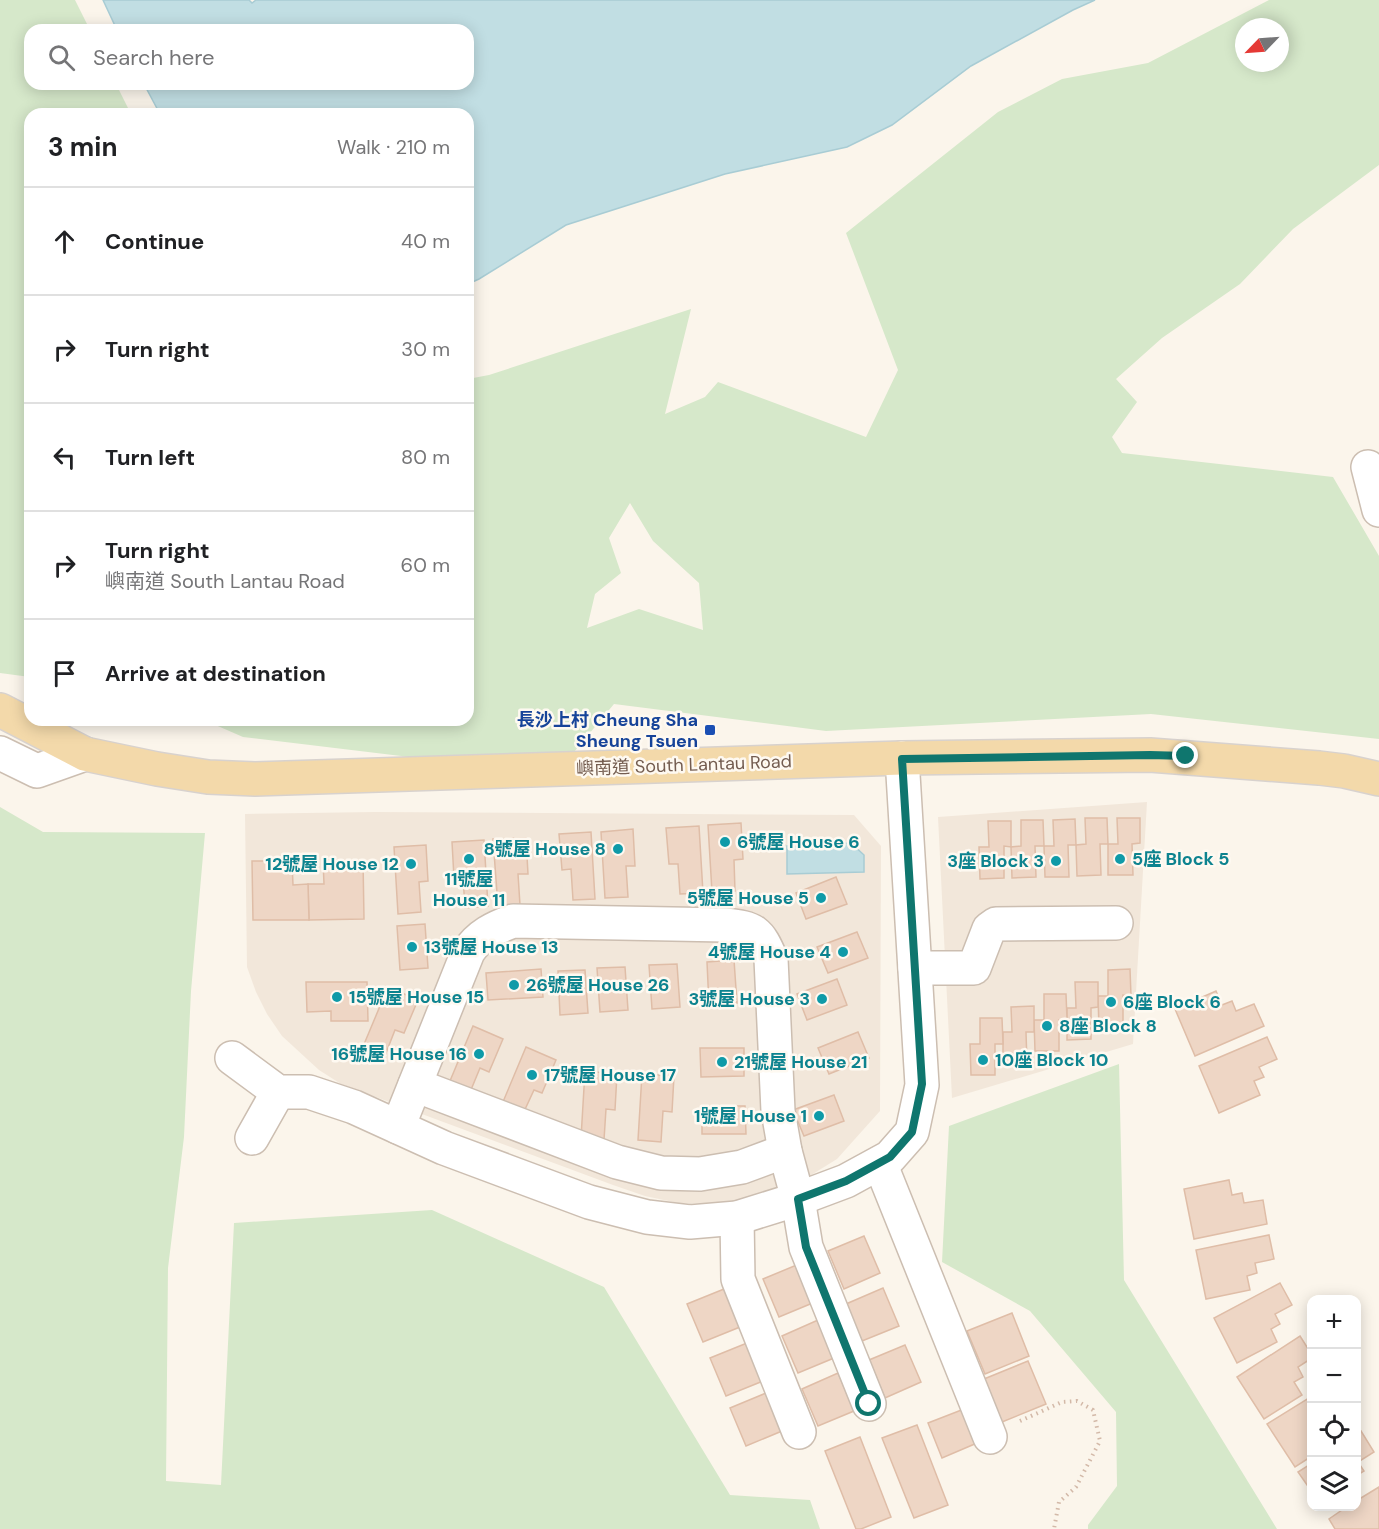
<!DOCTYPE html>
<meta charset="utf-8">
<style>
body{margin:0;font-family:"DM Sans","Noto Sans TC",sans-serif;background:#f2f2f2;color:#202124}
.controls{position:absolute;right:18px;bottom:18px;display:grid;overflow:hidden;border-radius:12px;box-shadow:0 3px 15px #0003}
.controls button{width:54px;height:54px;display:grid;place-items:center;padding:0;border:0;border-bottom:2px solid #e0e0e0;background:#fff;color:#202124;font:30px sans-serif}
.compass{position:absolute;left:1235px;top:18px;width:54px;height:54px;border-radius:50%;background:#fff;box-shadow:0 3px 15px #0003;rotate:245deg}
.stop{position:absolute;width:18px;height:18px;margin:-14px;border:4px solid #0f766e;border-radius:50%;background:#fff}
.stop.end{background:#0f766e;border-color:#fff;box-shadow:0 2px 6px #0008}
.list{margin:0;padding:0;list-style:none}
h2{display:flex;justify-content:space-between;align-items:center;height:78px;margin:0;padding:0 24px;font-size:26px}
h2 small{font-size:20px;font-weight:400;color:#757577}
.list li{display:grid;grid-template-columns:39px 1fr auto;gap:18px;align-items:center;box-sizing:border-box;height:108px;padding:0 24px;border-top:2px solid #e0e0e0}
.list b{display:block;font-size:22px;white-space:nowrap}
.list p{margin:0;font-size:20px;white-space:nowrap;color:#757577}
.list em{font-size:20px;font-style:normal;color:#757577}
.icon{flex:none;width:33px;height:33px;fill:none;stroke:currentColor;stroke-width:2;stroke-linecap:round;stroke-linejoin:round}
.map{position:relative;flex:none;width:1379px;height:1529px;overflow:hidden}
.search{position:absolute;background:#fff;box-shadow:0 3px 15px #0003;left:24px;top:24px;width:450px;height:66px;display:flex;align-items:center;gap:15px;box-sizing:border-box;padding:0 21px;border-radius:18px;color:#757577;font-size:22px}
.panel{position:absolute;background:#fff;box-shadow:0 3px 15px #0003;left:24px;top:108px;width:450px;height:618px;border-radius:18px}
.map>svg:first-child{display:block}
.residential{fill:#f2e7da}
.green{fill:#d6e8ca;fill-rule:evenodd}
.water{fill:#c1dee3;stroke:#a8ccd4;stroke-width:1.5}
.building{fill:#eed6c5;stroke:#dfbda7;stroke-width:1.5}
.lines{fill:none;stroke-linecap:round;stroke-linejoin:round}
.minor-casing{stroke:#ccbeb1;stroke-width:36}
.major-casing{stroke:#d8d2ce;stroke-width:36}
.path{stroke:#d3b9a8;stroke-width:4;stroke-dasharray:1.5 4.5;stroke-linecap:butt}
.minor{stroke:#fff;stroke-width:33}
.major{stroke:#f3d9aa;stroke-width:33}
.route{stroke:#0f766e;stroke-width:8}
.transit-dot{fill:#1a4fb4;stroke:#fef9f1;stroke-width:2}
.culture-dot{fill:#0f9aa8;stroke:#fef9f1;stroke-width:2}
.labels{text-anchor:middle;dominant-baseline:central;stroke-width:5;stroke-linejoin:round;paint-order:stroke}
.transit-label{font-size:18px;font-weight:bold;fill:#164399;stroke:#fef9f1;text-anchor:end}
.street-label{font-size:18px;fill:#745d50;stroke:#fef9f1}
.culture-label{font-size:18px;font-weight:bold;fill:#0d838f;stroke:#fef9f1;text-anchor:start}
</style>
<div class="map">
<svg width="1379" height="1529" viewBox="0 0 1379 1529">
<rect width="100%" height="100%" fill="#fbf5eb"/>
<!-- residential -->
<g class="residential">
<polygon points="1147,802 1133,1044 952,1098 938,817"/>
<polygon points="375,812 854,815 881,846 880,1111 837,1159 808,1177 745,1199 712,1204 678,1203 645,1196 613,1185 341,1084 319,1070 282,1036 267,1014 256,992 247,967 245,814"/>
</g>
<!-- green -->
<g class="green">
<polygon points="0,0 75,0 90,30 30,30 30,84 116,84 131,114 30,114 30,677 0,673"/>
<path d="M1269 0H1379V165L1293 229 1240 284 1162 338 1116 379 1137 402 1112 437 1122 453 1333 477 1379 556V739L1151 714 826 731 614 704 574 752 426 759 243 737 204 720H468V379L489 375 691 309 665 414 705 397 718 382 866 437 898 370 846 233 998 112 1062 79 1148 63ZM1244 27H1280V63H1244ZM630 503 653 541 699 583 703 630 639 609 587 628 595 594 621 573 609 538Z"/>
<polygon points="0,807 43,832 205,833 191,991 184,1137 168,1268 166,1481 221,1485 234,1223 432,1210 604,1287 730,1495 810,1500 820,1529 0,1529"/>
<polygon points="1119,1064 1124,1280 1277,1529 1088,1529 1088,1525 1117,1486 1116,1412 1030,1311 942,1262 949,1126"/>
</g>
<!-- water -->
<g class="water">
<polygon points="103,0 249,0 252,3 256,0 1095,0 1073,10 971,66 892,125 847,147 725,174 566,225 479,279 468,284 468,114 160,114 144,84 468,84 468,30 117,30"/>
<polygon points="851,843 864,855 864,872 787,874 787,846"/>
</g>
<!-- building -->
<g class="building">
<polygon points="1085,818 1107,818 1108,844 1100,844 1101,875 1077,876 1076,845 1086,844"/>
<polygon points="1117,818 1140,818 1140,843 1132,844 1133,875 1108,875 1108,844 1118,844"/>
<polygon points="1075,819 1076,845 1068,845 1069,877 1045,877 1044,846 1054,846 1053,820"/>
<polygon points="1021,820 1043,820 1044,846 1035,846 1036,877 1012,878 1011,847 1021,846"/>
<polygon points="988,821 1011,821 1011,847 1004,846 1004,878 980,879 979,847 989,847"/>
<polygon points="741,823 743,859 734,860 735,891 712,892 708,825"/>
<polygon points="699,826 703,893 680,894 678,864 669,864 666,828"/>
<polygon points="633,829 635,866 626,866 628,897 605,898 601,832"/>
<polygon points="591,832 595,899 573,900 571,869 562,870 559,834"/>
<polygon points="526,838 528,874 518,874 520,905 498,906 493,839"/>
<polygon points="484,840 488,906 465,908 463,877 454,878 452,842"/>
<polygon points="426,845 428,881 419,882 421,912 398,914 394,847"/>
<polygon points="323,860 363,860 364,919 309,920 308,884 324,884"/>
<polygon points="252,861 292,861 293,885 308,884 309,920 253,920"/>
<polygon points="836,877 847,904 806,919 796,893"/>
<polygon points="425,924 428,968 400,970 397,926"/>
<polygon points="857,932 868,958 828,973 817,947"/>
<polygon points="734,960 737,1003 709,1005 707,962"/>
<polygon points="677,964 680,1007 652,1009 649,965"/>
<polygon points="625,967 628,1010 600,1012 597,968"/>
<polygon points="541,969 543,997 488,1000 486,973"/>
<polygon points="1130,969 1131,996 1123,995 1123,1027 1099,1028 1098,996 1108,996 1108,970"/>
<polygon points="585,970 588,1013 560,1015 558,971"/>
<polygon points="837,979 847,1005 807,1020 797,994"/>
<polygon points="306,982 367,982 368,1021 331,1021 331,1011 307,1012"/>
<polygon points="1075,982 1098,982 1098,1007 1091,1008 1091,1039 1067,1040 1067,1008 1076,1008"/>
<polygon points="388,987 418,1000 404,1033 395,1030 384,1058 362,1049"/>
<polygon points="1216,991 1222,1005 1232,1001 1236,1011 1254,1004 1264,1026 1195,1056 1175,1009"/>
<polygon points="1044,994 1066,994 1067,1019 1059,1020 1059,1051 1035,1051 1034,1020 1044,1020"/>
<polygon points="1034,1006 1034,1032 1026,1032 1027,1063 1003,1063 1003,1032 1012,1032 1011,1007"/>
<polygon points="980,1018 1002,1018 1003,1044 995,1044 995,1075 971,1075 970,1044 980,1044"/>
<polygon points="473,1026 503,1039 489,1072 480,1068 468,1097 447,1088"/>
<polygon points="858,1032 869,1058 829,1074 818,1048"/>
<polygon points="1267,1037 1277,1059 1259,1067 1264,1077 1254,1081 1260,1095 1219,1113 1199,1066"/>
<polygon points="526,1047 556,1060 542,1093 534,1090 521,1118 500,1109"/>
<polygon points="700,1048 744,1048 744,1076 701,1077"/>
<polygon points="585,1071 617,1074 615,1110 606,1109 604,1140 581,1138"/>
<polygon points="642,1074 674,1076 672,1112 663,1111 661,1142 638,1140"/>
<polygon points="834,1095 844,1121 804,1136 793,1110"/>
<polygon points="702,1106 745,1106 746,1134 702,1134"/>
<polygon points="1229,1180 1232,1195 1242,1193 1244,1203 1263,1200 1267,1224 1194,1239 1184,1189"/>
<polygon points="1269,1235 1274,1259 1255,1263 1257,1273 1247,1276 1250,1290 1206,1299 1196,1250"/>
<polygon points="864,1236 880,1273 844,1289 828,1251"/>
<polygon points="799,1264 815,1302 779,1317 763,1279"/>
<polygon points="1280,1283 1292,1305 1275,1314 1280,1324 1271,1329 1277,1342 1237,1363 1214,1318"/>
<polygon points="883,1288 899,1326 862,1341 846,1304"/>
<polygon points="724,1289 740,1327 703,1342 687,1304"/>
<polygon points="1012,1313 1029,1356 985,1374 967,1331"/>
<polygon points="818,1320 834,1358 798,1373 782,1336"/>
<polygon points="1300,1336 1312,1355 1312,1358 1298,1367 1303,1377 1294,1382 1302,1395 1264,1419 1237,1377"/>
<polygon points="747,1343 763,1381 726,1396 710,1358"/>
<polygon points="905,1345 921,1382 885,1398 869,1360"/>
<polygon points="1028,1361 1046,1404 1002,1422 984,1379"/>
<polygon points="838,1373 854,1411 818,1426 802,1389"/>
<polygon points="766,1393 782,1431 746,1446 730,1408"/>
<polygon points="1312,1396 1312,1456 1295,1467 1267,1424"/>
<polygon points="964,1409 977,1443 942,1458 928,1423"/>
<polygon points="917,1425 948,1505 914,1518 882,1438"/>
<polygon points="1361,1431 1374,1452 1358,1462 1364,1471 1356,1476 1356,1434"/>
<polygon points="860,1437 891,1517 861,1529 856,1529 825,1451"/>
<polygon points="1312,1463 1312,1492 1298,1472"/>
<polygon points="1379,1487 1379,1529 1335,1529 1329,1519 1348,1506 1356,1506 1356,1501"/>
</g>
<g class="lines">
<!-- minor casing -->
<g class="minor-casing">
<g id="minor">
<polyline points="1368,467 1379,510"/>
<polyline points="0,753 37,771 85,754"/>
<polyline points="915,968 974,968 989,929 996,924 1116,923"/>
<polyline points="232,1058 278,1092 309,1092 354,1107 444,1148 589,1202 647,1217 690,1222 737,1218 798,1199 846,1181 890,1157 912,1132 922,1085 902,758"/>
<polyline points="415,1085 617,1162 661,1173 700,1174 742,1167 785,1151"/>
<path d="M398 1127 468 952C479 935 494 928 513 921L725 925C755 928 759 931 771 959L778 1111 785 1151 798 1199 806 1247 869 1404"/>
<polyline points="252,1138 278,1092"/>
<polyline points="880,1163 990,1437"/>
<polyline points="737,1218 738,1279 799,1432"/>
</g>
</g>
<!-- major casing -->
<g class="major-casing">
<polyline id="major" points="0,710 85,754 157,769 208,777 255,779 902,758 1150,755 1319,768 1344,771 1379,779"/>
</g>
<!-- path -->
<polyline class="path" points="1020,1421 1062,1402 1077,1401 1093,1410 1100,1441 1076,1487 1059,1502 1054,1529"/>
<!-- minor -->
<use href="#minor" class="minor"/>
<!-- major -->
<use href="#major" class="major"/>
</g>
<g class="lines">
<!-- route -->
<polyline class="route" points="869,1404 806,1247 798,1199 846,1181 890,1157 912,1132 922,1084 902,759 1150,755 1186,756"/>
</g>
<!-- markers -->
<rect class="transit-dot" x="704" y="724" width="12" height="12" rx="3"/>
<g class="culture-dot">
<circle cx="725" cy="842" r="6"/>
<circle cx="618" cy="849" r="6"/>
<circle cx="469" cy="859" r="6"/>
<circle cx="1120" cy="859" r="6"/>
<circle cx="1056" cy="861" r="6"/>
<circle cx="411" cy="864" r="6"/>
<circle cx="821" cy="898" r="6"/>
<circle cx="412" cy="947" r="6"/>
<circle cx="843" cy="952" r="6"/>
<circle cx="514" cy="985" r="6"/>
<circle cx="337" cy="997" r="6"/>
<circle cx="822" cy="999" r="6"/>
<circle cx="1111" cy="1002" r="6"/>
<circle cx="1047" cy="1026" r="6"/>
<circle cx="479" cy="1054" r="6"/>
<circle cx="983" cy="1060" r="6"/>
<circle cx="722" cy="1062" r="6"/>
<circle cx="532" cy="1075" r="6"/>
<circle cx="819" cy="1116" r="6"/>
</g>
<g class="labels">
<!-- transit labels -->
<g class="transit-label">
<text x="698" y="720">長沙上村 Cheung Sha<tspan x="698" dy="21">Sheung Tsuen</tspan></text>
</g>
<!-- street labels -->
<g class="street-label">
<text transform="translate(684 765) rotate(-2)">嶼南道 South Lantau Road</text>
</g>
<!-- culture labels -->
<g class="culture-label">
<text x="737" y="842">6號屋 House 6</text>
<text x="606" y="849" text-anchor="end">8號屋 House 8</text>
<text x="1132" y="859">5座 Block 5</text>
<text x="1044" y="861" text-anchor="end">3座 Block 3</text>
<text x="399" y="864" text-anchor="end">12號屋 House 12</text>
<text x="469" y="879" text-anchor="middle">11號屋<tspan x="469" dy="21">House 11</tspan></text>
<text x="809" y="898" text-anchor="end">5號屋 House 5</text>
<text x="424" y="947">13號屋 House 13</text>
<text x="831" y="952" text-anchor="end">4號屋 House 4</text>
<text x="526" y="985">26號屋 House 26</text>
<text x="349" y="997">15號屋 House 15</text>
<text x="810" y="999" text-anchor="end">3號屋 House 3</text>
<text x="1123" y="1002">6座 Block 6</text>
<text x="1059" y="1026">8座 Block 8</text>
<text x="467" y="1054" text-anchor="end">16號屋 House 16</text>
<text x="995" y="1060">10座 Block 10</text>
<text x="734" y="1062">21號屋 House 21</text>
<text x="544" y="1075">17號屋 House 17</text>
<text x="807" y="1116" text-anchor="end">1號屋 House 1</text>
</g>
</g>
</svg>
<div class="controls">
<button>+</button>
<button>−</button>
<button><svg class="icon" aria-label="locate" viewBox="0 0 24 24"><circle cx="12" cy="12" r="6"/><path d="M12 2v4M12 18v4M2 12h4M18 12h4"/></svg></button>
<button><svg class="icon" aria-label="layers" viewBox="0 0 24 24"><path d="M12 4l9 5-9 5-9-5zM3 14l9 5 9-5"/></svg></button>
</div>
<svg class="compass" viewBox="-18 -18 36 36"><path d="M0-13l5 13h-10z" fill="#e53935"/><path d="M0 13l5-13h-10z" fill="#757577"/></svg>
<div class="stop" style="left:869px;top:1404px"></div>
<div class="stop end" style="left:1186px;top:756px"></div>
<div class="search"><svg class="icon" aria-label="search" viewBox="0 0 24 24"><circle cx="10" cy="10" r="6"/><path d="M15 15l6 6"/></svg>Search here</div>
<section class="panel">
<h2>3 min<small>Walk · 210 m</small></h2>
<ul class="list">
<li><svg class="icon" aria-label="ahead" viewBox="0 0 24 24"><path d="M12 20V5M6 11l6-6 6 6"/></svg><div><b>Continue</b></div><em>40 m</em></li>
<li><svg class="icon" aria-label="right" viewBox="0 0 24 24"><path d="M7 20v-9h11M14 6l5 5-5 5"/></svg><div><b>Turn right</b></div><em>30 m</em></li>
<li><svg class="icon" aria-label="left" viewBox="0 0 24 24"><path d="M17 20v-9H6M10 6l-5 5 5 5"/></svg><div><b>Turn left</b></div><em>80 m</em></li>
<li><svg class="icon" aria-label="right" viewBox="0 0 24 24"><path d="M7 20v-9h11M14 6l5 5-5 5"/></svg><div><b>Turn right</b><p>嶼南道 South Lantau Road</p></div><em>60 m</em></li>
<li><svg class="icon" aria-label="arrive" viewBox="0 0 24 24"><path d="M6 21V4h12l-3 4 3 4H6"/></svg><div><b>Arrive at destination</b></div></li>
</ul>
</section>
</div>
